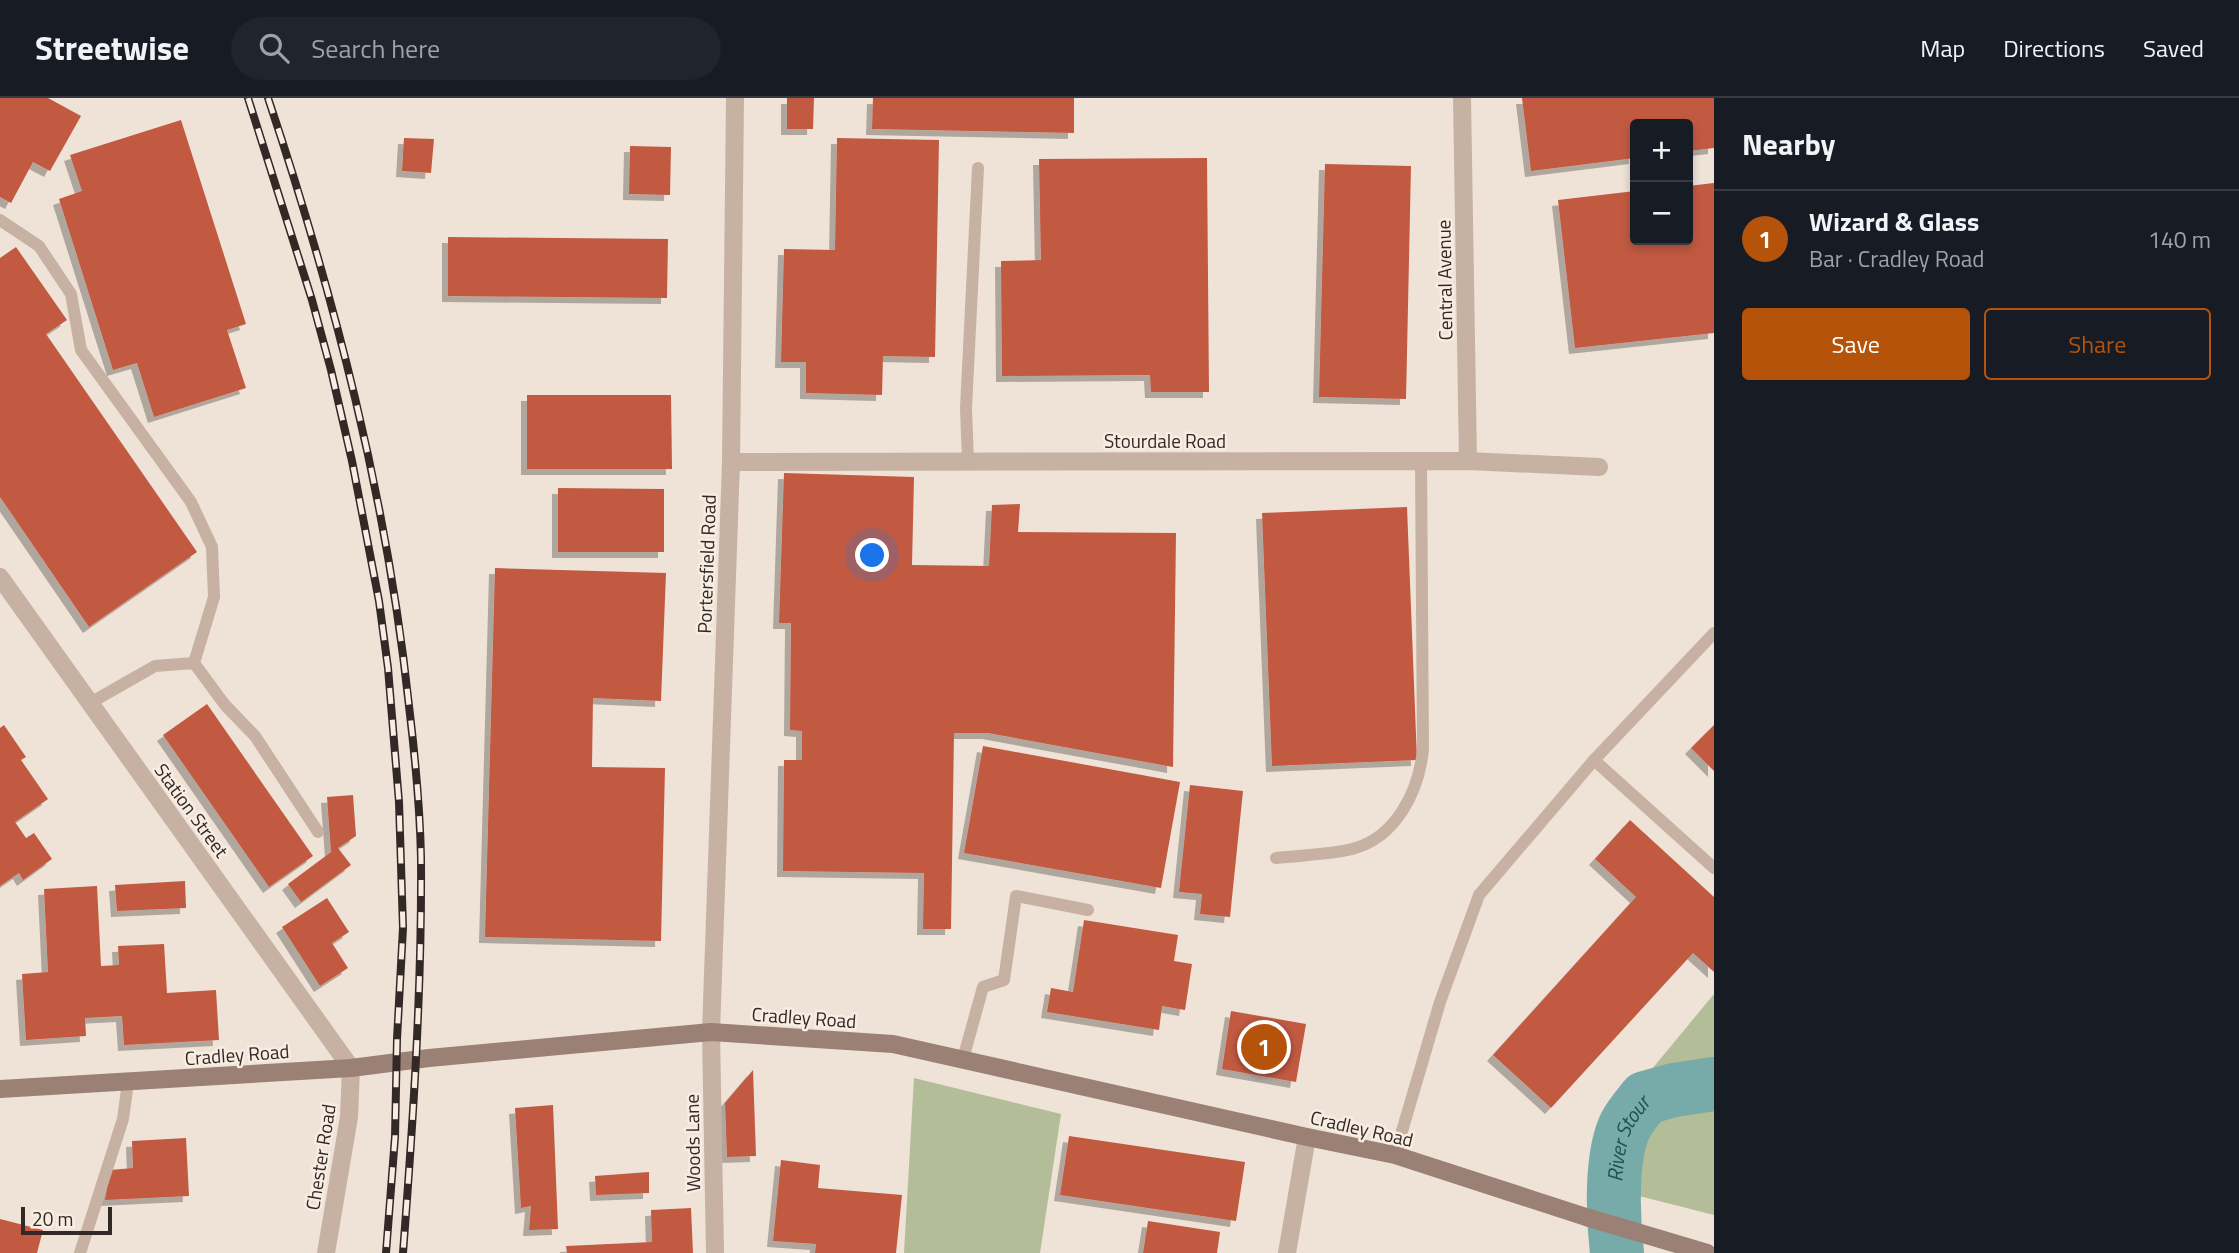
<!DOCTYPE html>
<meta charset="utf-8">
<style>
body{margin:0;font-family:"Titillium Web",sans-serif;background:#20242c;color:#f1f3f6}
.controls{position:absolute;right:21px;top:21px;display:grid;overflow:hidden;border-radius:7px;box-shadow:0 4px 10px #0003}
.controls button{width:63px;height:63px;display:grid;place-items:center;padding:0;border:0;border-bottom:2px solid #363941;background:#171b24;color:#f1f3f6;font:35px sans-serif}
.scale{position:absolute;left:21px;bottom:18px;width:91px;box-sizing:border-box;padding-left:7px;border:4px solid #322825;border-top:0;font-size:19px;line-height:24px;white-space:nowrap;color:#322825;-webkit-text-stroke:5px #f8ede2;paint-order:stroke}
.you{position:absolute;left:873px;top:458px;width:24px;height:24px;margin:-18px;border:5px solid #fff;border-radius:50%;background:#1a73e8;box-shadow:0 0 0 10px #1a73e833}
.badge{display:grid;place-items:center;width:46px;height:46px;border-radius:50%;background:#b45309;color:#fff;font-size:23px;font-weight:700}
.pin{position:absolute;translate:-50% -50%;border:4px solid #fff;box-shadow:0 2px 7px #0006}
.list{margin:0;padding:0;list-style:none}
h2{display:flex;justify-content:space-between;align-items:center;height:91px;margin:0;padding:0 28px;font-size:30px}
h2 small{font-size:23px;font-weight:400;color:#9ea1a6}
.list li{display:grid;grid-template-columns:46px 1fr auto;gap:21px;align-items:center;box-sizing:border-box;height:98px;padding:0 28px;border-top:2px solid #363941}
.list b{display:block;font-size:26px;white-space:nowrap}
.list p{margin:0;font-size:23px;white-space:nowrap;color:#9ea1a6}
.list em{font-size:23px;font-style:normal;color:#9ea1a6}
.actions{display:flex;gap:14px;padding:21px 28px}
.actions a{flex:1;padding:16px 0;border:2px solid #b45309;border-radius:7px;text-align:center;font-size:24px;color:#b45309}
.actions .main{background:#b45309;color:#fff}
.icon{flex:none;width:38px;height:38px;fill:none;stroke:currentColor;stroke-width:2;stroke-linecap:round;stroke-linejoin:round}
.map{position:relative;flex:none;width:1714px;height:1155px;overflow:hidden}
header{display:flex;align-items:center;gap:42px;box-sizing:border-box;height:98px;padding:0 35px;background:#171b24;border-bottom:2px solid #363941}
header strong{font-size:33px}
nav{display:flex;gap:38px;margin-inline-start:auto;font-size:24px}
.search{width:490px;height:63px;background:#20242c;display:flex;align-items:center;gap:18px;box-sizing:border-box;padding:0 24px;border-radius:38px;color:#9ea1a6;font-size:26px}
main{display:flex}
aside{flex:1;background:#171b24}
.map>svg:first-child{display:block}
.green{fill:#b3bd98}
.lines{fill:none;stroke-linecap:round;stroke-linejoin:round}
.river{stroke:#77abaa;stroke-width:54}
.building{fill:#c25a42;filter:url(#shadow)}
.lane{stroke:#c7b1a3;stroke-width:12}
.street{stroke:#c7b1a3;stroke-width:18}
.secondary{stroke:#9a8075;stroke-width:18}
.rail-casing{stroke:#322825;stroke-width:8}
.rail{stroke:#f8ede2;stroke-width:5;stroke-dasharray:16;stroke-linecap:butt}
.labels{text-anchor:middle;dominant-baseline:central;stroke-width:5;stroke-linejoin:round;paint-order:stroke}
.street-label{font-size:19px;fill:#322825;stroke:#f8ede2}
.water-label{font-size:21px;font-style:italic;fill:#1c5152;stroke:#f8ede2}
</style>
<header>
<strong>Streetwise</strong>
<div class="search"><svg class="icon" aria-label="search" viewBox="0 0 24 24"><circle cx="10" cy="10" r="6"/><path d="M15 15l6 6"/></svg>Search here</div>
<nav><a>Map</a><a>Directions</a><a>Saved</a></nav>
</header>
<main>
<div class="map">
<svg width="1714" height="1155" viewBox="0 0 1714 1155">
<defs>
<filter id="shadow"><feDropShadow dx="-6" dy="6" stdDeviation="0" flood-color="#0004"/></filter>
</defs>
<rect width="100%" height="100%" fill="#efe2d7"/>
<!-- green -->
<g class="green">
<polygon points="1714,896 1714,1117 1588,1085 1609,1023"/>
<polygon points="914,980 1061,1016 1040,1155 904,1155"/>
</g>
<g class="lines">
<!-- river -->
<path class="river" id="s1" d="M1617 1155C1613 1121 1610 1057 1626 1026 1631 1017 1639 1008 1645 1000L1674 992 1714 986"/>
</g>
<!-- building -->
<g class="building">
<polygon points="0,0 48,0 81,18 50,73 33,64 11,105 0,99"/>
<polygon points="787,0 814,0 813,31 787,31"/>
<polygon points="873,0 1074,0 1074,35 872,31"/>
<polygon points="1522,0 1714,0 1714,50 1688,53 1688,26 1635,26 1635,60 1531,73"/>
<polygon points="181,22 246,226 227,232 246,290 154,319 137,265 113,272 59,101 82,93 70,57"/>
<polygon points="404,40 434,41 431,75 402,73"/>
<polygon points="837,40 939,42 935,259 883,258 882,297 806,295 806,264 781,264 784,151 835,152"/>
<polygon points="630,48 671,49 670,97 629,96"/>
<polygon points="1207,60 1209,294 1151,294 1150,277 1002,278 1001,163 1041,162 1039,61"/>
<polygon points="1325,66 1411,68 1406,301 1319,299"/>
<polygon points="1714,85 1714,235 1575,250 1558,102 1635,93 1635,142 1688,142 1688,88"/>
<polygon points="448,139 668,141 667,200 448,198"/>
<polygon points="16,149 67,222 46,236 197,454 89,529 0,399 0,160"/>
<polygon points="527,297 671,297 672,371 527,371"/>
<polygon points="784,375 914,379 912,467 989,468 992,407 1020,406 1018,434 1176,435 1173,669 988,635 954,635 951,831 923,831 924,775 783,773 784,662 802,662 802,633 790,632 791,525 779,525"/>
<polygon points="558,390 664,391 664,454 558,454"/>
<polygon points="1407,409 1417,662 1272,668 1262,415"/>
<polygon points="495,470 666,475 661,603 593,600 592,669 665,670 661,843 485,839"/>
<polygon points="207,606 313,758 269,789 163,637"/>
<polygon points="4,627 26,659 21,662 48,701 15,724 26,740 34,735 52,761 23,782 19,775 0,788 0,630"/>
<polygon points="1714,627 1714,673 1691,650"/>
<polygon points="983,648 1180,684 1161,790 964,755"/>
<polygon points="1190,687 1243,693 1230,819 1200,816 1202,796 1179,794"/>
<polygon points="353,697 356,738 338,750 351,767 301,804 288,786 331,754 327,699"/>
<polygon points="1630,722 1714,799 1714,874 1693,855 1551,1010 1493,957 1636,799 1595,761"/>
<polygon points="185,783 186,810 117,813 115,787"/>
<polygon points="97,788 101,868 119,867 118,848 164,846 167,895 216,892 219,942 124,947 122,918 85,920 86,938 26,942 22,876 48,874 44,791"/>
<polygon points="327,800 349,834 332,845 348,870 320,888 282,829"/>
<polygon points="1084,822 1178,837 1174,863 1192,866 1185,912 1162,908 1159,932 1047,914 1051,890 1073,894"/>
<polygon points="1231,913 1306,926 1296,984 1222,971"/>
<polygon points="753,972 756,1058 727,1059 725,1005"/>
<polygon points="553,1007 558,1131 529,1132 531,1108 521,1110 515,1010"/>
<polygon points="1069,1038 1245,1064 1236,1123 1060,1097"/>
<polygon points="186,1040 189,1098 105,1102 110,1072 133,1070 132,1043"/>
<polygon points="781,1062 820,1067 818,1090 902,1097 896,1155 815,1155 816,1146 773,1143"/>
<polygon points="649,1074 649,1095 596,1097 595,1078"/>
<polygon points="691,1110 693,1155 567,1155 566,1148 652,1144 651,1112"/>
<polygon points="0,1121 43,1132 37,1155 0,1155"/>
<polygon points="1148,1123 1220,1134 1217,1155 1143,1155"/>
</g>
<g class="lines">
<!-- lane -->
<g class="lane">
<polyline points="0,122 39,148 71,196 81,252 191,404 212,449 214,499 194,565"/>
<polyline points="968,363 966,310 978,70"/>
<polyline points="90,605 155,568 194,565 225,607 255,638 318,734"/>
<polyline points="1594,662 1714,770"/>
<path d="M1276 760C1301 757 1328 757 1352 751 1396 740 1419 693 1423 651L1421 363"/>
<polyline points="963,961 983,889 1004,882 1016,798 1088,812"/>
<polyline points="1395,1057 1440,904 1479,797 1594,662 1714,535"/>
<polyline points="80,1155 123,1021 128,984"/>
</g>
<!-- street -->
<g class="street">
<polyline points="1462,0 1468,363"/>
<polyline points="731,364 1468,363 1599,369"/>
<polyline points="0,479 351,970 349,1019 326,1155"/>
<polyline points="715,1155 711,934 731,364 735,0"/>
<polyline points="1287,1155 1307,1039"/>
</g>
<!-- secondary -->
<polyline class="secondary" points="0,991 351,970 429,960 711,934 893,946 1307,1039 1395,1057 1586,1119 1707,1155"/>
<!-- rail casing -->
<g class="rail-casing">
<g id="rail">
<polyline points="248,0 312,202 331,272 352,363 379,503 388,570 399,704 403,830 397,941 395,1039 386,1155"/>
<path d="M268 0C334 197 387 400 409 608 415 658 420 709 421 760 422 892 413 1024 403 1155"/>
</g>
</g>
<!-- rail -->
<use href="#rail" class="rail"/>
</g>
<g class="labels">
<!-- street labels -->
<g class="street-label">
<text transform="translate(1444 182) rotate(-91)">Central Avenue</text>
<text x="1165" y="342">Stourdale Road</text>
<text transform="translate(706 466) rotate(-88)">Portersfield Road</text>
<text transform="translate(192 712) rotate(54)">Station Street</text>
<text transform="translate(804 919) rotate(4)">Cradley Road</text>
<text transform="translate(237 956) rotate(-4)">Cradley Road</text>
<text transform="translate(1362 1030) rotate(13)">Cradley Road</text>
<text transform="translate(692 1045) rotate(-91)">Woods Lane</text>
<text transform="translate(320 1059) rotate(-81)">Chester Road</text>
</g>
<!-- water labels -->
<g class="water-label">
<text stroke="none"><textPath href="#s1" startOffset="117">River Stour</textPath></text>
</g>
</g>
</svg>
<div class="controls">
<button>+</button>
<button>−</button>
</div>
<div class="scale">20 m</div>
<div class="you"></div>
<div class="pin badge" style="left:1264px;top:949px">1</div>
</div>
<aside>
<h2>Nearby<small></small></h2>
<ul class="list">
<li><span class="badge">1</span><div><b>Wizard &amp; Glass</b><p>Bar · Cradley Road</p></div><em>140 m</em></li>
</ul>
<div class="actions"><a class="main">Save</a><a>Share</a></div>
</aside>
</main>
